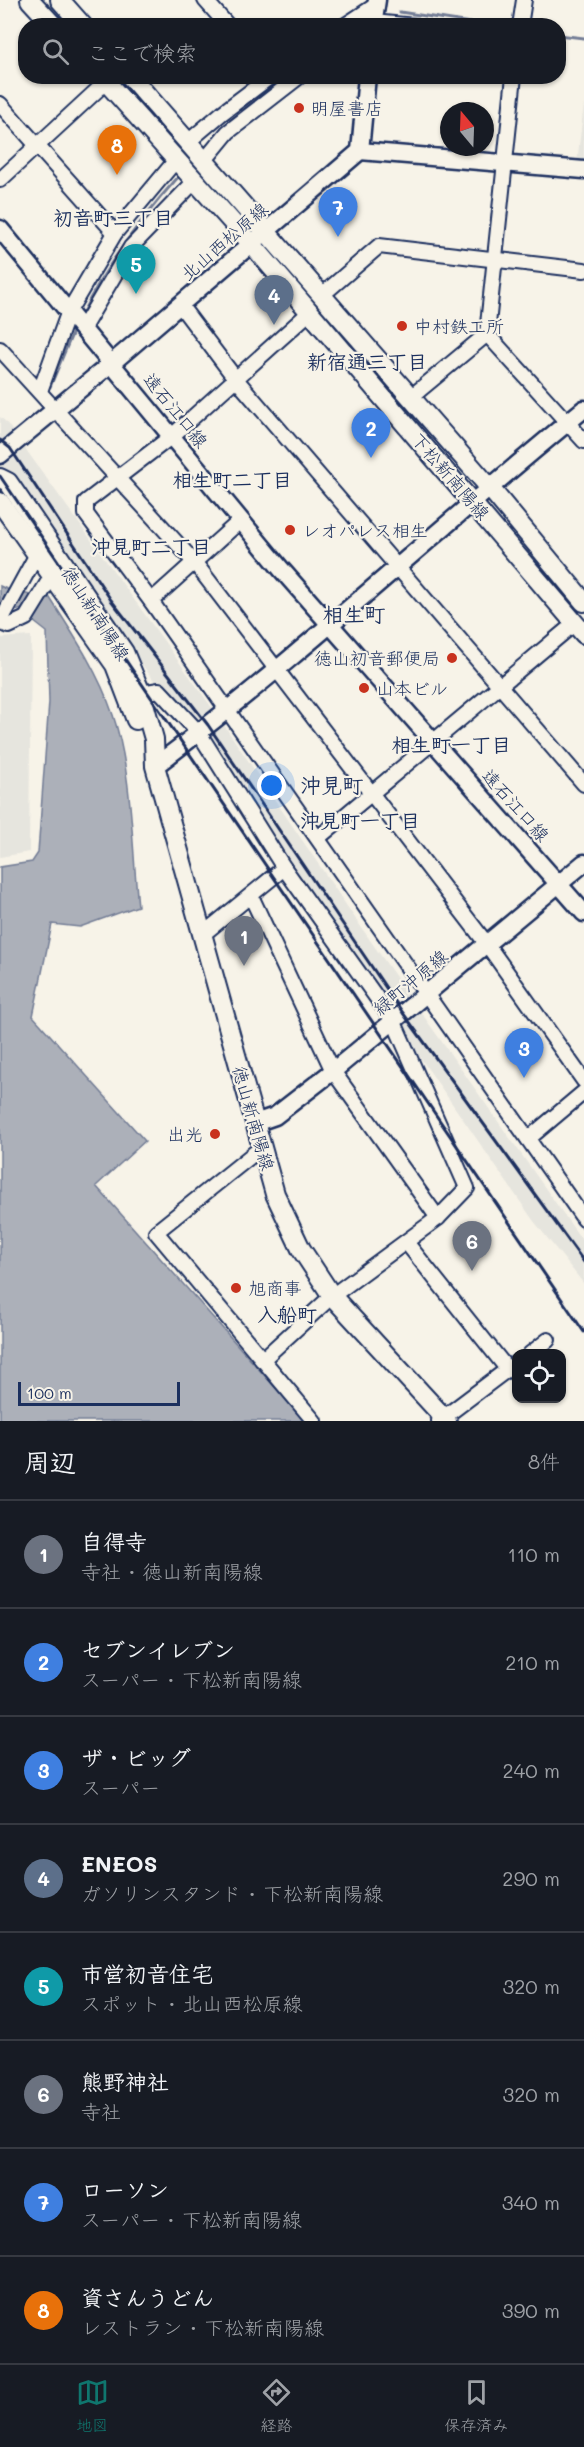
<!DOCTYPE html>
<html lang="ja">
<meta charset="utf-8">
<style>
body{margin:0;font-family:Mali,"Klee One",sans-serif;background:#242831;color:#f1f3f6}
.controls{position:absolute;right:18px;bottom:18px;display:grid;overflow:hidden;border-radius:12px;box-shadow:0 2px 4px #0004}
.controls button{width:54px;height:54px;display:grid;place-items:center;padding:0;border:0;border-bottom:2px solid #363941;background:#171b24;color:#f1f3f6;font:30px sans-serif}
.compass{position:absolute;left:440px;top:102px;width:54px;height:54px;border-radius:50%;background:#171b24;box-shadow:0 2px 4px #0004;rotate:341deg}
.scale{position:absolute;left:18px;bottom:15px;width:162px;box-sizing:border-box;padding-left:6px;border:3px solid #1b2f5e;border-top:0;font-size:16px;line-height:21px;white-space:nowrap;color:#1b2f5e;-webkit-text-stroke:4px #f7f3e8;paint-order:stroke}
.you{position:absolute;left:272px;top:786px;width:21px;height:21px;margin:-15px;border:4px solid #fff;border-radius:50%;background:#1a73e8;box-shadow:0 0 0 9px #1a73e833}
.badge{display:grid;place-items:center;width:39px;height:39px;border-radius:50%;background:#0f766e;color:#fff;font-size:20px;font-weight:700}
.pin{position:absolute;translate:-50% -50px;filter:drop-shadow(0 2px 3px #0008)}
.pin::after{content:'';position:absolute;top:32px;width:21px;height:18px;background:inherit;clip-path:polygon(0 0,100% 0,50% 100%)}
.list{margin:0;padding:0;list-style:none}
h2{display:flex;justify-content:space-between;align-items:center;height:78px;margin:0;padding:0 24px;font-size:26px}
h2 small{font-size:20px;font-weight:400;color:#9ea1a6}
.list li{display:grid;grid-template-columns:39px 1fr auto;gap:18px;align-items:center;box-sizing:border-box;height:108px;padding:0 24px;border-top:2px solid #363941}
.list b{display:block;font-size:22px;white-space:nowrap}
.list p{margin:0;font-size:20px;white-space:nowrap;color:#9ea1a6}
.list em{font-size:20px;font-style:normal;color:#9ea1a6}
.icon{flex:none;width:33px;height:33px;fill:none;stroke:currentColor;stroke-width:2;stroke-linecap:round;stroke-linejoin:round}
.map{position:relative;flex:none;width:584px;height:1421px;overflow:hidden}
.search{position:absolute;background:#171b24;box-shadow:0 2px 4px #0004;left:18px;right:18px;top:18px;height:66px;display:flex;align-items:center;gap:15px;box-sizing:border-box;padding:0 21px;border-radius:24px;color:#9ea1a6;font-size:22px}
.sheet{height:942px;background:#171b24}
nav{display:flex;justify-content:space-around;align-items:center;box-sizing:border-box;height:84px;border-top:2px solid #363941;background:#171b24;font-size:16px;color:#9ea1a6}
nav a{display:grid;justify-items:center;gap:3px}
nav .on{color:#0f766e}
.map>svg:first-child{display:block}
.built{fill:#e6e5de}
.water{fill:#acb0b9;stroke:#727c95;stroke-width:1.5}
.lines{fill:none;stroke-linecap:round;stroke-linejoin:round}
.stream{stroke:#727c95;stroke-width:3}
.minor-casing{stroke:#1b2f5e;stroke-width:18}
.tertiary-casing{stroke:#1b2f5e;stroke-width:21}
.secondary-casing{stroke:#1b2f5e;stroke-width:22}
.minor{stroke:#f7f3e8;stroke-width:14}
.tertiary{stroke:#f7f3e8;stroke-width:16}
.secondary{stroke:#f7f3e8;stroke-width:18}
.rail{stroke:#1b2f5e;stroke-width:3}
.poi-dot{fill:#c8321e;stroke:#f7f3e8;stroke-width:2}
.labels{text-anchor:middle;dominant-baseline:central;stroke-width:4.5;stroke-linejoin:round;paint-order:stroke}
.poi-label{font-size:18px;fill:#1b2f5e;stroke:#f7f3e8;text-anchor:start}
.street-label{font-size:18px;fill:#1b2f5e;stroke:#f7f3e8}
.neighbourhood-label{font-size:20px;font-weight:bold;fill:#1b2f5e;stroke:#f7f3e8}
.quarter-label{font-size:21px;font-weight:bold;fill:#1b2f5e;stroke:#f7f3e8}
</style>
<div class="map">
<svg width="584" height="1421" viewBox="0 0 584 1421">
<rect width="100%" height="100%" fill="#f7f3e8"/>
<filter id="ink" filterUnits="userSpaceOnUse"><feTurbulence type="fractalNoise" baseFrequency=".0167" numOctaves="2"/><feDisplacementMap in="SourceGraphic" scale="12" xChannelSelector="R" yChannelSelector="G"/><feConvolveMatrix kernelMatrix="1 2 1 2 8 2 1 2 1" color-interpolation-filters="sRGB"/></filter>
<g filter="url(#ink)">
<!-- built -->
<g class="built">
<polygon points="584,104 584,164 577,163"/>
<polygon points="0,417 6,422 213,709 372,943 584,1243 584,1284 533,1220 205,748 109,621 0,493"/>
<polygon points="31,636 29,852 0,857 0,638"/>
</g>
<!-- water -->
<path class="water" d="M0 586C12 593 29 593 43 599L48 595C73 634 98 671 113 715 132 770 132 847 138 906L80 927 52 924 33 1016 145 1141 96 1186 305 1421H0V867L32 862 38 853 49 702 47 632 33 621 23 609 14 611 0 602Z"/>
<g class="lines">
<!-- stream -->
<g class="stream">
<polyline points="400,12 490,26"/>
<polyline points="358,26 361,23"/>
<polyline points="558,35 584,38"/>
<polyline points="223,128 232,118 287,76"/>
<polyline points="203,150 217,135"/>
<path d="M81 316C107 264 141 218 180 175"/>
<polyline points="50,387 75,327"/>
</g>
<!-- minor casing -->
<g class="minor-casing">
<g id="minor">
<polyline points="205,0 228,26"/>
<polyline points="344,26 376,5"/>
<polyline points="368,26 373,22 415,26"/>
<polyline points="520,26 524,0"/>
<polyline points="0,104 115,233"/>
<polyline points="189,141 222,113 271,76"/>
<polyline points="205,160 228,132 300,76"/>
<polyline points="0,180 106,82"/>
<polyline points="321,296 379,246 584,270"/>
<polyline points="180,305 235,378 584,784"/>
<polyline points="310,312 172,436 86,502 86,514 151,601 584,1219"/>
<polyline points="83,328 131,247 195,181"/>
<polyline points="487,334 584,441"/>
<polyline points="0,349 195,563 486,943 584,1081"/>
<polyline points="40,391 69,311 115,233 176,160"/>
<polyline points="411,397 487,334 514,76"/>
<polyline points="151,601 241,520"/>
<polyline points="0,622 9,626 26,618 53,574"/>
<polyline points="0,622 37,554"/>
<polyline points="141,693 159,690 199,733 284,868 394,1022 467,1188 438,1218 332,1296 262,1360"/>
<polyline points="318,838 575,623"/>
<polyline points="251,896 333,1071 438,1218"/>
<polyline points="202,935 284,868"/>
<polyline points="528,1139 584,1092"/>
<polyline points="262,1147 156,1232 314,1421"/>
<polyline points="406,1242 508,1370"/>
<polyline points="530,1354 548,1340"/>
<polyline points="439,1421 516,1363"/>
</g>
</g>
<!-- tertiary casing -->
<g class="tertiary-casing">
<g id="tertiary">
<polyline points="373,26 377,0"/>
<polyline points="360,151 584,170"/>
<polyline points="0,229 281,569 584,913"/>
<polyline points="0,455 113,362 360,151 367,76"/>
<path d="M155 766C304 654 440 526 584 409"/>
<polyline points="255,1123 275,1116 333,1071 584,863"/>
</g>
</g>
<!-- secondary casing -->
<g class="secondary-casing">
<g id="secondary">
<polyline points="30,0 54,26"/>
<polyline points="60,0 83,26"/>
<polyline points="101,76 250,242 584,634"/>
<polyline points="130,76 490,488 584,602"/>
<polyline points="0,478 8,482 124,652 141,693 154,739 155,766 275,1194 301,1249 332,1296 447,1421"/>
<polyline points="0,502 115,665 136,720"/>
</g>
</g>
<!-- minor -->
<use href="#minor" class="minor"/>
<!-- tertiary -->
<use href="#tertiary" class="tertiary"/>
<!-- secondary -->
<use href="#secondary" class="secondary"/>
<!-- rail -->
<g class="rail">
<polyline points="0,440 10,448 111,600 208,725 403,1013 584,1262"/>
<polyline points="0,476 584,1332"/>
</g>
</g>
</g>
<!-- markers -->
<g class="poi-dot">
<circle cx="299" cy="108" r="6"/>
<circle cx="402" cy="326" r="6"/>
<circle cx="290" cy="530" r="6"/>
<circle cx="452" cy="658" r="6"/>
<circle cx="364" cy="688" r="6"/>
<circle cx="215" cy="1134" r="6"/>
<circle cx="236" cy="1288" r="6"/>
</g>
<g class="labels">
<!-- poi labels -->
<g class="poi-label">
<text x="311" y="108">明屋書店</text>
<text x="414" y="326">中村鉄工所</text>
<text x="302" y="530">レオパレス相生</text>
<text x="440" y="658" text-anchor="end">徳山初音郵便局</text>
<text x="376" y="688">山本ビル</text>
<text x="203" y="1134" text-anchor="end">出光</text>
<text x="248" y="1288">旭商事</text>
</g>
<!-- street labels -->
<g class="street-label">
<text transform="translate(224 241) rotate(-41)">北山西松原線</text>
<text transform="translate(176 410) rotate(51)">遠石江口線</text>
<text transform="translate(451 476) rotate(49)">下松新南陽線</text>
<text transform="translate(96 613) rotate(57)">徳山新南陽線</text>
<text transform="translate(516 805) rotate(48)">遠石江口線</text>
<text transform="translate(410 982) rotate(-40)">緑町沖原線</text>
<text transform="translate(254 1118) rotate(74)">徳山新南陽線</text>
</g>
<!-- neighbourhood labels -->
<g class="neighbourhood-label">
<text x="113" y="217">初音町三丁目</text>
<text x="367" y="361">新宿通三丁目</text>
<text x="232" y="479">相生町二丁目</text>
<text x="151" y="546">沖見町二丁目</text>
<text x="451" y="744">相生町一丁目</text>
<text x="360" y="820">沖見町一丁目</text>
<text x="287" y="1314">入船町</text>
</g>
<!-- quarter labels -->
<g class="quarter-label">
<text x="354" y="613">相生町</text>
<text x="332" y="784">沖見町</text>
</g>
</g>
</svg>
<div class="controls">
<button><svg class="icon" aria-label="locate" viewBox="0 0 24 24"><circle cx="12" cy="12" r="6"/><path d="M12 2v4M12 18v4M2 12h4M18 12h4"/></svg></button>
</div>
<svg class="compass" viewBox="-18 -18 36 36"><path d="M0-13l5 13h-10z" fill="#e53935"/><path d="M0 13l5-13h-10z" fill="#9ea1a6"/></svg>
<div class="scale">100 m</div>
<div class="you"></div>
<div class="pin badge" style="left:244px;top:966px;background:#6b7280">1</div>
<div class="pin badge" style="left:371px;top:458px;background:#3f7fe0">2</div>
<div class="pin badge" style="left:524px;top:1078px;background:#3f7fe0">3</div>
<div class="pin badge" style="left:274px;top:325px;background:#5c6f8a">4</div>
<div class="pin badge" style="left:136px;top:294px;background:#0f9aa8">5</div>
<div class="pin badge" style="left:472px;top:1271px;background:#6b7280">6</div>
<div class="pin badge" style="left:338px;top:237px;background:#3f7fe0">7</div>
<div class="pin badge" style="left:117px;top:175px;background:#e8710a">8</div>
<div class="search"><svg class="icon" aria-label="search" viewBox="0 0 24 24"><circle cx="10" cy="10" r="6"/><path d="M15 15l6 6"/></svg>ここで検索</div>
</div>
<section class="sheet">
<h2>周辺<small>8件</small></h2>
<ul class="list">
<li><span class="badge" style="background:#6b7280">1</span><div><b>自得寺</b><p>寺社 · 徳山新南陽線</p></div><em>110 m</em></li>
<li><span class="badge" style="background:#3f7fe0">2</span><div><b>セブンイレブン</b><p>スーパー · 下松新南陽線</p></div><em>210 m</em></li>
<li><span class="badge" style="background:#3f7fe0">3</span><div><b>ザ・ビッグ</b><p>スーパー</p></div><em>240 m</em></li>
<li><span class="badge" style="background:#5c6f8a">4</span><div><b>ENEOS</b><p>ガソリンスタンド · 下松新南陽線</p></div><em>290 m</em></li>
<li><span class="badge" style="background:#0f9aa8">5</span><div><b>市営初音住宅</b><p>スポット · 北山西松原線</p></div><em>320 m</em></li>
<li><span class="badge" style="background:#6b7280">6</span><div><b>熊野神社</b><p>寺社</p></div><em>320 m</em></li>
<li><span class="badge" style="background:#3f7fe0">7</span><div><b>ローソン</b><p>スーパー · 下松新南陽線</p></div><em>340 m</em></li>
<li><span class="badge" style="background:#e8710a">8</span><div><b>資さんうどん</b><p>レストラン · 下松新南陽線</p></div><em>390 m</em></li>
</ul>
</section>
<nav>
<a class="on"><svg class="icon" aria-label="map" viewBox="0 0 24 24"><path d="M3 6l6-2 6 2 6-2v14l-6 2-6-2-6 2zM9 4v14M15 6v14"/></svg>地図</a>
<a><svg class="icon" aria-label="directions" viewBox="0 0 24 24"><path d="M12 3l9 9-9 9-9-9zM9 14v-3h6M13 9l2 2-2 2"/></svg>経路</a>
<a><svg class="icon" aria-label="saved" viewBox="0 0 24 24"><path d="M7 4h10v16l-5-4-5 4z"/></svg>保存済み</a>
</nav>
